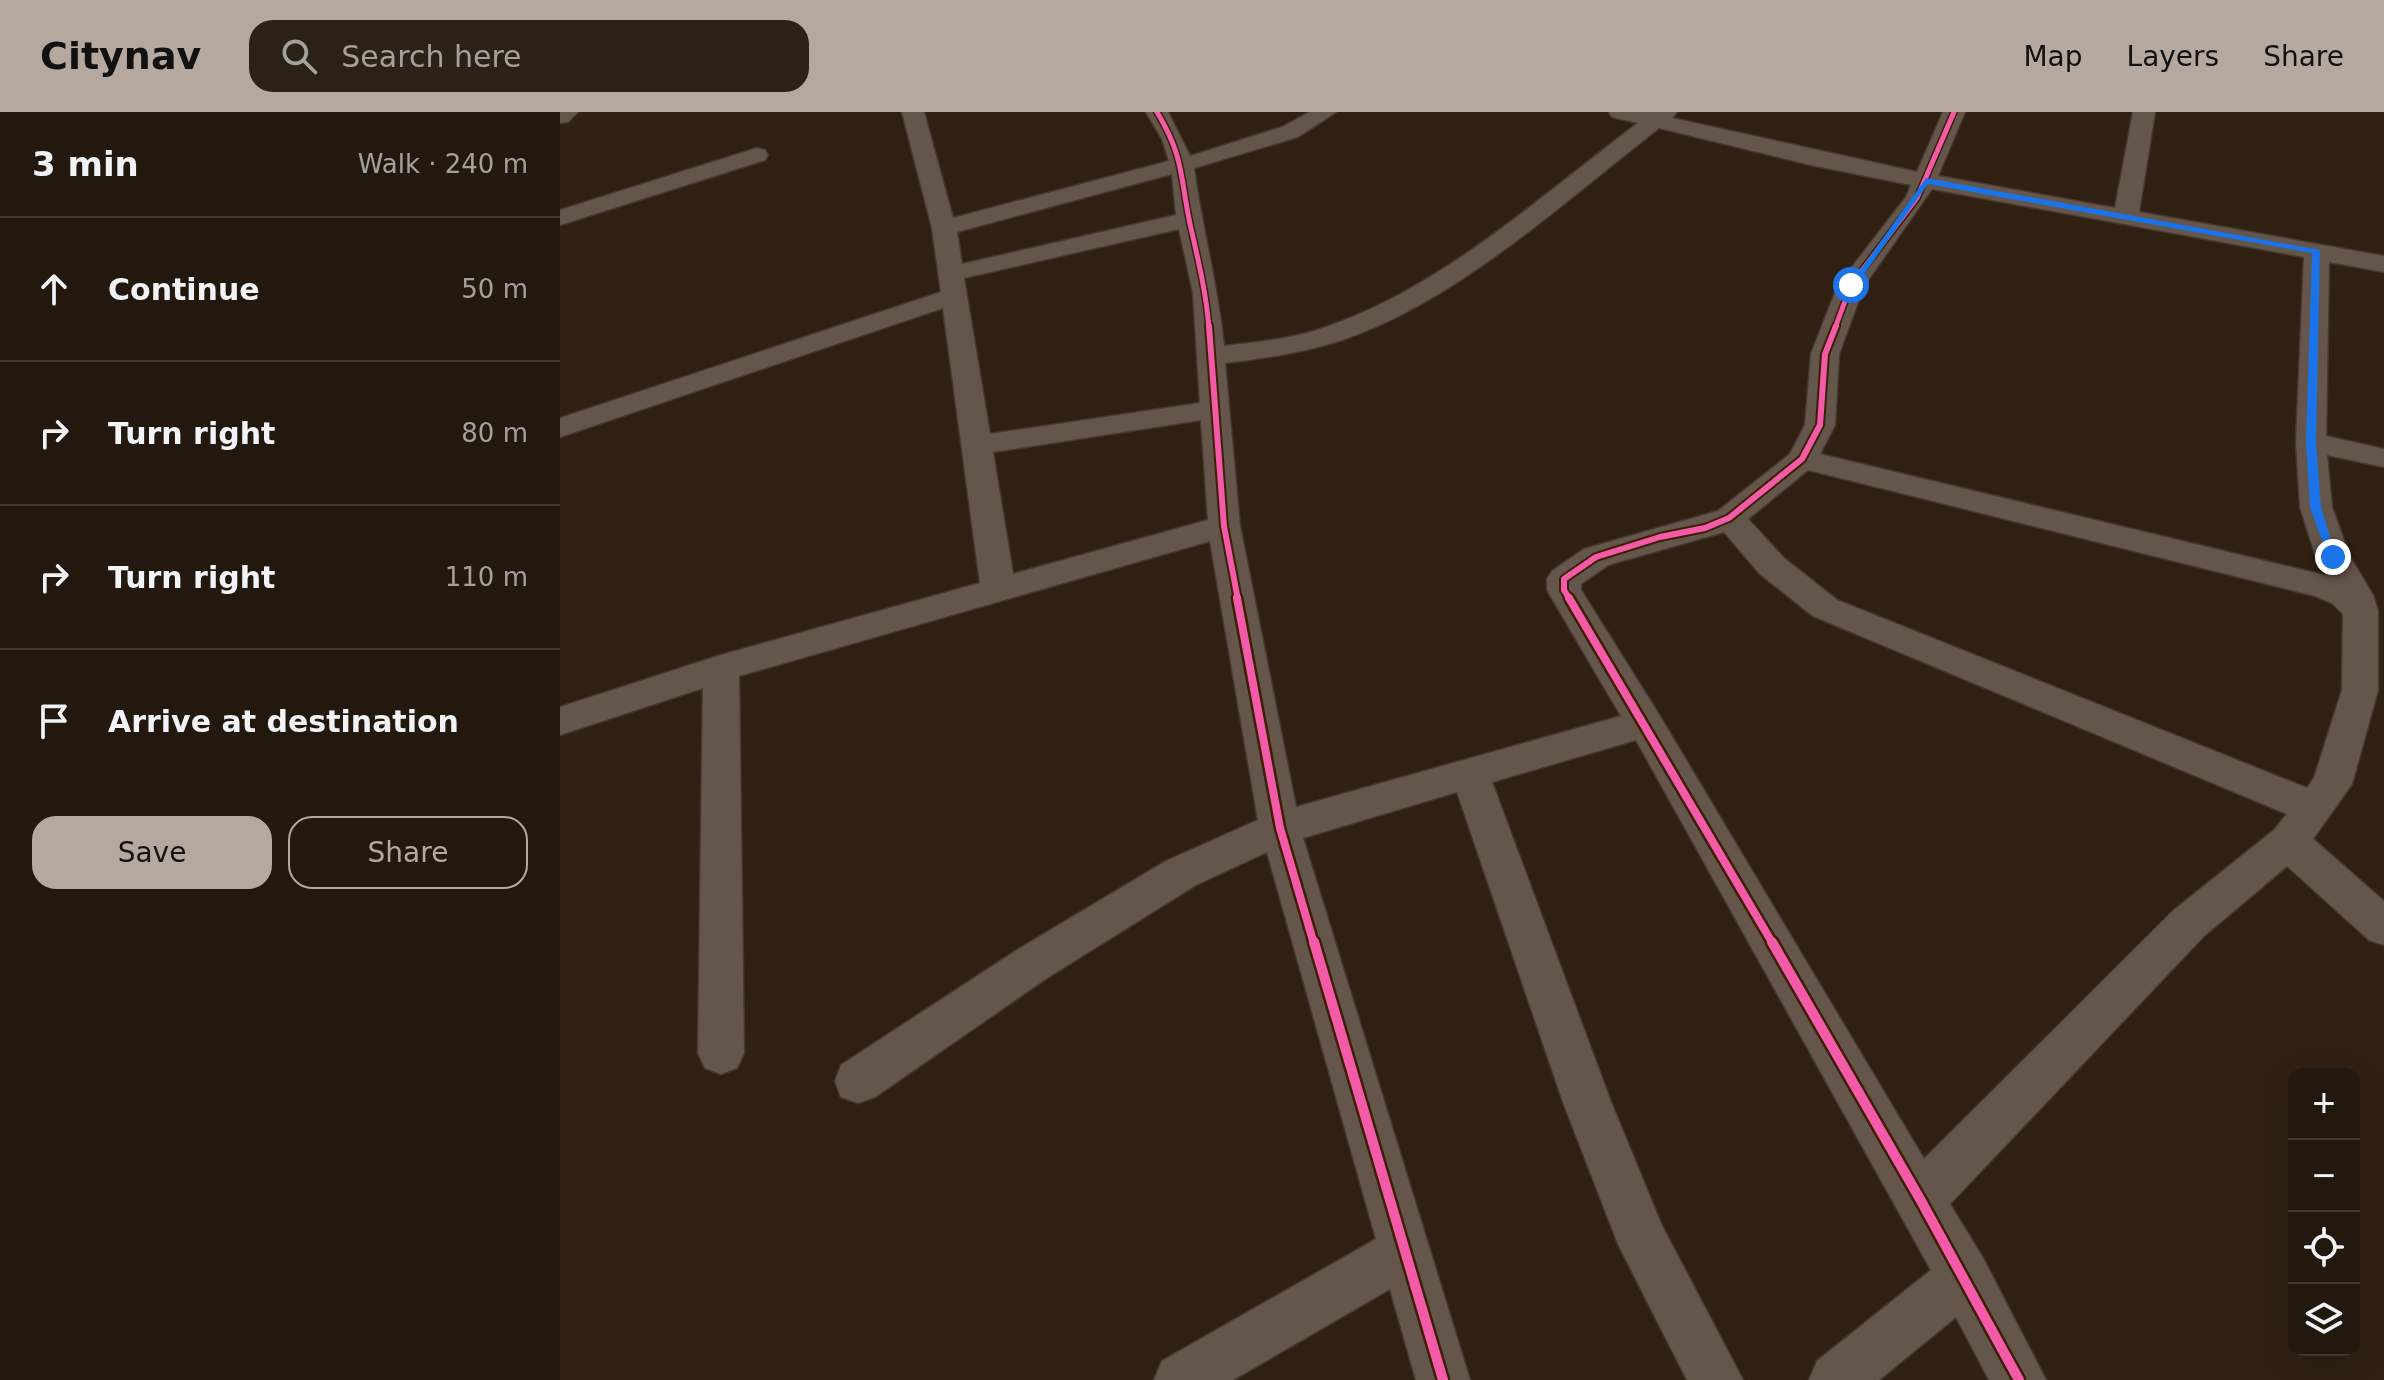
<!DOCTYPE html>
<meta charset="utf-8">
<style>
body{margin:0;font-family:"DejaVu Sans",sans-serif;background:#2b2117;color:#f1f3f6}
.controls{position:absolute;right:24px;bottom:24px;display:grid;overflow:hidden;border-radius:16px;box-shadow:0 8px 32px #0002}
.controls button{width:72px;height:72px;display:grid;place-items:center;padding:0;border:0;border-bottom:2px solid #40372e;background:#23180e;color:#f1f3f6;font:40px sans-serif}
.stop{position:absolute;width:24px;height:24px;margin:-18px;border:6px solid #1a73e8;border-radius:50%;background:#fff}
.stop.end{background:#1a73e8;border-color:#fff;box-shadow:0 2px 8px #0008}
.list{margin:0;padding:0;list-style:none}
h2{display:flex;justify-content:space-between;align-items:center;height:104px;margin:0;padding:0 32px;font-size:34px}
h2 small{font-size:26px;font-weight:400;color:#a3a09e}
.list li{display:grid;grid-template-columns:52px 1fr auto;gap:24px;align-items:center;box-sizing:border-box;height:144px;padding:0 32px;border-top:2px solid #40372e}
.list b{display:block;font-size:30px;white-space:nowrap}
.list em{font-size:26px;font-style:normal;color:#a3a09e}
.actions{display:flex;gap:16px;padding:24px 32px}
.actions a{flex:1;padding:18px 0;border:2px solid #b5a99f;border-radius:24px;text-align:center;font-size:28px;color:#b5a99f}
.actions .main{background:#b5a99f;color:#111}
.icon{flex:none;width:44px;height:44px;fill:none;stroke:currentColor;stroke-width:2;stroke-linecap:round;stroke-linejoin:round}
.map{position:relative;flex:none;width:1824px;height:1268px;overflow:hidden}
header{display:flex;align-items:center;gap:48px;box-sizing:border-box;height:112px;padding:0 40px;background:#b5a99f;color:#111}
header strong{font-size:38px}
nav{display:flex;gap:44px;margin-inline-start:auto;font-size:28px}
.search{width:560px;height:72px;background:#2b2117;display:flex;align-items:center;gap:20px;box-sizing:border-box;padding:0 28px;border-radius:24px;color:#a3a09e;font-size:30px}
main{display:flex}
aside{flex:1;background:#23180e}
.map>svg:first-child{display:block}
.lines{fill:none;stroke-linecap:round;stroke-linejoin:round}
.minor-casing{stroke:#433931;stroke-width:3}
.minor{fill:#65564b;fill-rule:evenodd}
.cycleway-far3-casing{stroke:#3c1f05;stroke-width:8}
.cycleway-far2-casing{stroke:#3c1f05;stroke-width:10}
.cycleway-far1-casing{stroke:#3c1f05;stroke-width:13}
.cycleway-casing{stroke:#3c1f05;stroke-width:15}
.cycleway-far3{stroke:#f35aa7;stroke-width:5}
.cycleway-far2{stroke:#f35aa7;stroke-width:6}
.cycleway-far1{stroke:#f35aa7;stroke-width:8}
.cycleway{stroke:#f35aa7;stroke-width:10}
.route{fill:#1a73e8}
</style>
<header>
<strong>Citynav</strong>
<div class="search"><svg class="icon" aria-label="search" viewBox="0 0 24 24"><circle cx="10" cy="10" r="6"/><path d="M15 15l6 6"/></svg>Search here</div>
<nav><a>Map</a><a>Layers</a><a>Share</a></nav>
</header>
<main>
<aside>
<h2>3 min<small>Walk · 240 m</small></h2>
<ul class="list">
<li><svg class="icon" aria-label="ahead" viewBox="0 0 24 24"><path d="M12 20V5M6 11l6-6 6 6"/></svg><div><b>Continue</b></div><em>50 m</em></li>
<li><svg class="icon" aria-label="right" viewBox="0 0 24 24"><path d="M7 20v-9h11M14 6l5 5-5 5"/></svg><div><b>Turn right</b></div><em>80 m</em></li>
<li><svg class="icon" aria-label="right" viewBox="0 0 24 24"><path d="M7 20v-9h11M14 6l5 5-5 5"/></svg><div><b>Turn right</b></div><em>110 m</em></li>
<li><svg class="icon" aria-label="arrive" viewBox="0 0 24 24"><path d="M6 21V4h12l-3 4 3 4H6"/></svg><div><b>Arrive at destination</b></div></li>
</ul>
<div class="actions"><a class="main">Save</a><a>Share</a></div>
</aside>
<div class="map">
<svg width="1824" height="1268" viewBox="0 0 1824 1268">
<rect width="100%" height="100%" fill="#2f2012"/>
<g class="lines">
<!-- minor casing -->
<g class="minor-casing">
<g id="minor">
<polygon points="0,0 18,0 8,10 0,11"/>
<path d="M342 0H364L393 106 609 49 602 27 586 0H608L630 44 722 15 750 0H776L738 25 634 56C642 116 658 174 664 234 698 230 733 227 766 215 881 176 982 83 1078 11L1052 5 1049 0H1117L1112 6 1357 60 1383 0H1405L1378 64 1555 96 1573 0H1595L1579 100 1824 144V160L1769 150 1766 324 1824 337V355L1767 343 1772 395 1790 445 1813 483 1818 499V578L1792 672 1753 727 1824 789V833L1809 828 1727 754 1644 824 1390 1092 1423 1146 1486 1268H1429L1396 1205 1319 1268H1249L1257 1249 1371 1158 1076 628 932 670 1051 990 1102 1114 1183 1268H1127L1058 1132 1003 990 897 680 743 726 910 1268H856L830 1177 673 1268H594L602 1249 816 1127 707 740 636 773 487 866 315 985 298 991 281 985 275 969 281 953 457 838 606 749 698 708 650 429 179 564 184 941 177 956 161 962 145 956 138 941 143 576 0 623V595L161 543 420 471 383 196 0 325V306L381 180 372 116ZM1099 16 1251 53 1351 73 1346 85 1278 173 1251 242 1245 313 1230 342 1158 399 1024 437 992 459 987 467V478L1061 604 736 695 680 414 665 251C706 246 747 240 785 227 898 188 1005 89 1099 16ZM612 62 616 103 402 152 397 120ZM1372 77 1744 145 1736 330 1740 395 1756 445 1768 464 1260 342 1275 313 1279 242 1304 174ZM619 117 633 181 640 291 430 322 404 166ZM641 308 648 408 453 462 433 340ZM1248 358 1755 484 1772 491 1783 502 1782 578 1754 666 1747 676 1277 488 1224 446 1188 407ZM1164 420 1200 462 1253 504 1727 702 1714 718 1614 798 1364 1047 1098 601 1021 478V472L1048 453Z"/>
<polygon points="197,36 205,38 208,43 205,48 0,113 0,98"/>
</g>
</g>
<!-- minor -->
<use href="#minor" class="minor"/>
<!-- cycleway-far3 casing -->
<g class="cycleway-far3-casing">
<g id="cycleway-far3">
<path d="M597 0C624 45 620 64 630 112 638 147 646 180 649 216"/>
<polyline points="1275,216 1291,173 1357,86 1394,0"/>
</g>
</g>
<!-- cycleway-far2 casing -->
<g class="cycleway-far2-casing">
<g id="cycleway-far2">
<polyline points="649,214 664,414 678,488"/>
<polyline points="1010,488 1004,478 1004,467 1036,445 1100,425 1145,416 1169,406 1242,347 1260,313 1265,242 1276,214"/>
</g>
</g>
<!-- cycleway-far1 casing -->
<g class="cycleway-far1-casing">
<g id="cycleway-far1">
<polyline points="677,486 720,716 754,832"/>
<polyline points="1009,486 1213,832"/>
</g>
</g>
<!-- cycleway casing -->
<g class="cycleway-casing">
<g id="cycleway">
<polyline points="754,830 883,1268"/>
<polyline points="1212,830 1360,1087 1459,1268"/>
</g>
</g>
<!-- cycleway-far3 -->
<use href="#cycleway-far3" class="cycleway-far3"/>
<!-- cycleway-far2 -->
<use href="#cycleway-far2" class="cycleway-far2"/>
<!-- cycleway-far1 -->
<use href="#cycleway-far1" class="cycleway-far1"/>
<!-- cycleway -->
<use href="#cycleway" class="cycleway"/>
</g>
<!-- route -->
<polygon class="route" points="1366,66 1760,138 1756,330 1761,395 1777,448 1768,445 1750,395 1746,330 1752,141 1368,72 1295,175 1288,175"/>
</svg>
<div class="controls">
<button>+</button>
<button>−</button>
<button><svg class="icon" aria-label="locate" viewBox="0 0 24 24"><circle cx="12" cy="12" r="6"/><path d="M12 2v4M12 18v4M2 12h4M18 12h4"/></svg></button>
<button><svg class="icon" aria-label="layers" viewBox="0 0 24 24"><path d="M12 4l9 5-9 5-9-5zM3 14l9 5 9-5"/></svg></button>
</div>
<div class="stop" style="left:1291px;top:173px"></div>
<div class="stop end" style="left:1773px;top:445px"></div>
</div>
</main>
